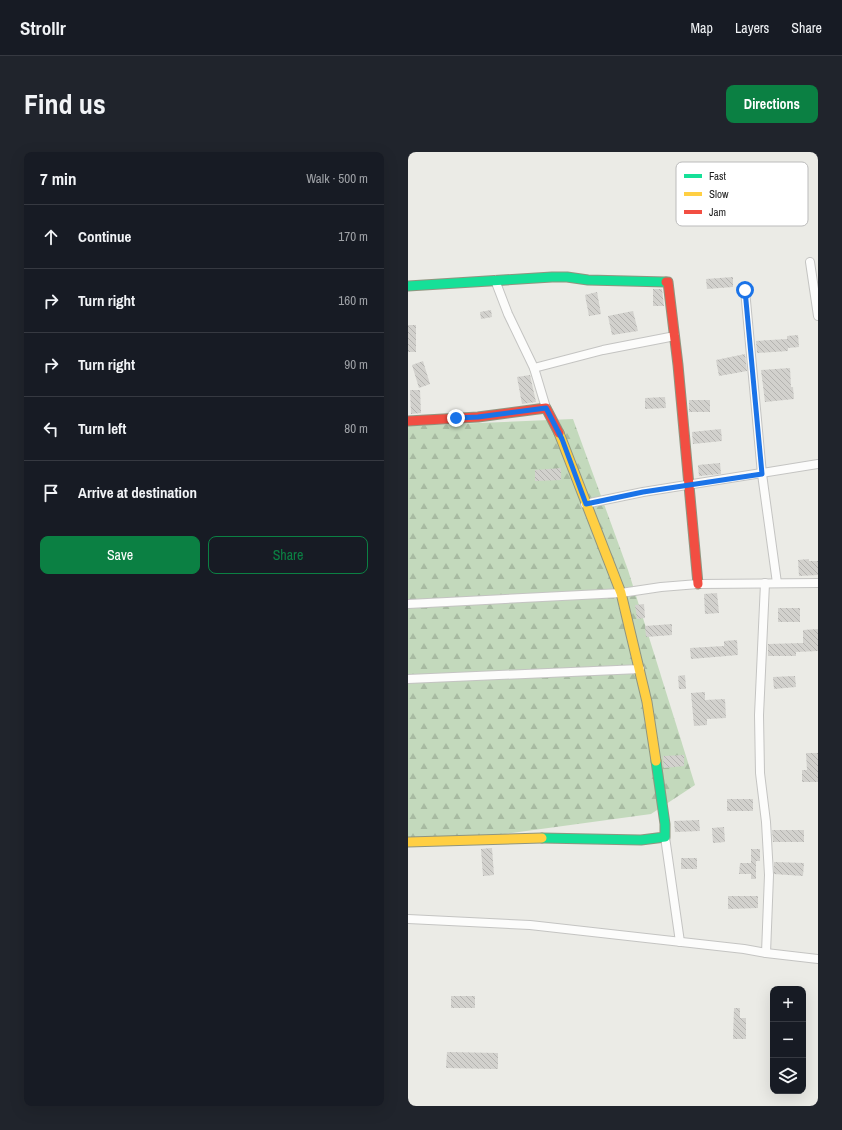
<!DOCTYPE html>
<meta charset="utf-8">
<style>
body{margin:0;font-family:"Archivo Narrow",sans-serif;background:#20242c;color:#f1f3f6}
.controls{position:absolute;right:12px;bottom:12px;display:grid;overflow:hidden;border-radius:8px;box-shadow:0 4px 16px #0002}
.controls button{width:36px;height:36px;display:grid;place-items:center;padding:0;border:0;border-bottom:1px solid #363941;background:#171b24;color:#f1f3f6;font:20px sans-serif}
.stop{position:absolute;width:12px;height:12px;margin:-9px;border:3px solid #1a73e8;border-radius:50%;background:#fff}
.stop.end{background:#1a73e8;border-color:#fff;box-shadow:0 1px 4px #0008}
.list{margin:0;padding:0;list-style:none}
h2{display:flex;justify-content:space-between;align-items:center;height:52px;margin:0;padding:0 16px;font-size:17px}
h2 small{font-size:13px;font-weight:400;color:#9ea1a6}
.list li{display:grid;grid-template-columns:26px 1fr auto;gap:12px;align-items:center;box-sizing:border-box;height:64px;padding:0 16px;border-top:1px solid #363941}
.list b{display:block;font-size:15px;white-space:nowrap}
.list em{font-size:13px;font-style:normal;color:#9ea1a6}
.actions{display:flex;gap:8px;padding:12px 16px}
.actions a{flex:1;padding:9px 0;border:1px solid #0b8043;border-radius:8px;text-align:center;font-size:14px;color:#0b8043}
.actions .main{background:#0b8043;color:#fff}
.icon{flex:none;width:22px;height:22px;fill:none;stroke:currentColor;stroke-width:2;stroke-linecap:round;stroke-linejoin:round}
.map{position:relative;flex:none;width:410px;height:954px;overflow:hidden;border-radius:8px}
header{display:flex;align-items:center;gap:24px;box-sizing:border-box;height:56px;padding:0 20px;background:#171b24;border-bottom:1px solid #363941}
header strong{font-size:19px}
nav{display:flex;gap:22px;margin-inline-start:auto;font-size:14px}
.intro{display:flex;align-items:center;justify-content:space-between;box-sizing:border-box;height:96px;padding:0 24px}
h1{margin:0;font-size:28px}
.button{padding:10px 18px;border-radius:8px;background:#0b8043;color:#fff;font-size:14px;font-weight:700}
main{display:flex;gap:24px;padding:0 24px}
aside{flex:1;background:#171b24;border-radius:8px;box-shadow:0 4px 16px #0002}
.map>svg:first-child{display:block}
.forest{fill:url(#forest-firs)}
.building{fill:url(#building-back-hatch)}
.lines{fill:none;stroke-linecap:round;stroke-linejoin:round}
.street-casing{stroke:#c4c4c2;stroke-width:10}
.fast-casing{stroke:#90957f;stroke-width:11}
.slow-casing{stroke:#90957f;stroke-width:11}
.jam-casing{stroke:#90957f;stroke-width:11}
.street{stroke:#fcfcfb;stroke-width:8}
.fast{stroke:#16e098;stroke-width:9}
.slow{stroke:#ffcf43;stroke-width:9}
.jam{stroke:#f24e42;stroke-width:9}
.route{stroke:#1a73e8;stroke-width:5}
.key{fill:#fff;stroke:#bbb;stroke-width:1}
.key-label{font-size:11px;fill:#1d1d1d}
</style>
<header>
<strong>Strollr</strong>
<nav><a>Map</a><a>Layers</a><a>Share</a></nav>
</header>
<div class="intro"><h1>Find us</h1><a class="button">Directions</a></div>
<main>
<aside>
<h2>7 min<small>Walk · 500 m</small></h2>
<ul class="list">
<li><svg class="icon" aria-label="ahead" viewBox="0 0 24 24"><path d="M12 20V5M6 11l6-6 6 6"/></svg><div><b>Continue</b></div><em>170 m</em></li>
<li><svg class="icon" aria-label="right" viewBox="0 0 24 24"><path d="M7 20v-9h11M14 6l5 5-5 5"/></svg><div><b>Turn right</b></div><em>160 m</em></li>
<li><svg class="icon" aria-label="right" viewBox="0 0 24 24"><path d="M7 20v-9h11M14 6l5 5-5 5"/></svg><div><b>Turn right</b></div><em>90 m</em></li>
<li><svg class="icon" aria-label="left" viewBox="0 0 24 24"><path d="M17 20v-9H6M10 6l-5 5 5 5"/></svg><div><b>Turn left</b></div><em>80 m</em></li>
<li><svg class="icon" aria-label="arrive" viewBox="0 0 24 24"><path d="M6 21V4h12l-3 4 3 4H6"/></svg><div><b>Arrive at destination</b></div></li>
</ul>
<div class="actions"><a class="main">Save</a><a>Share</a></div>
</aside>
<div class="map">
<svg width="410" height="954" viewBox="0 0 410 954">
<defs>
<pattern id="forest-firs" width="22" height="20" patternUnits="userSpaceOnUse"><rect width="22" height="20" fill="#c3d9bc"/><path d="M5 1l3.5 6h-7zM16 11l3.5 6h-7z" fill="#a7baa1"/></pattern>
<pattern id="building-back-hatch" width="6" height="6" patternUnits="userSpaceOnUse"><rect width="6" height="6" fill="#d2d1cd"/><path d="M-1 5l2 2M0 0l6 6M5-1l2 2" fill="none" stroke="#b4b3b0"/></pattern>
</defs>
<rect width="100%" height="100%" fill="#ebebe6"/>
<!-- forest -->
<polygon class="forest" points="165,267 220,418 287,633 243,662 46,689 0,691 0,274"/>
<!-- building -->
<g class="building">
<polygon points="325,125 325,135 299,137 298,127"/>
<polygon points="245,137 254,137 256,154 245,154"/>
<polygon points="189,140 193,162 181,164 177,143"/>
<polygon points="83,158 84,165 73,167 72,160"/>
<polygon points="225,159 230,179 204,183 200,164"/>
<rect x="0" y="173" width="8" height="27"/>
<polygon points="390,183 391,195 380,196 380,199 349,201 348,189 379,187 379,184"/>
<polygon points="337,202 339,219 311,224 308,208"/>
<polygon points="15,209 22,232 11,236 4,213"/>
<polygon points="382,216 383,235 385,235 386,247 357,250 353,218"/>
<polygon points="122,223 128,250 114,252 109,225"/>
<polygon points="2,238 12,238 13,261 3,262"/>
<polygon points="257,245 258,256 237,257 237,246"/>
<rect x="281" y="248" width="21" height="12"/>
<polygon points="313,277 314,289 285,292 284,280"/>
<polygon points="312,311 313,322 291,324 290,313"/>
<polygon points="153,316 153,328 127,329 127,318"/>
<polygon points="401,407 401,409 410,409 410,423 391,424 390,408"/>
<polygon points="309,441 311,461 297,462 296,442"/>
<polygon points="236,452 237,466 229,467 227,453"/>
<rect x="370" y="456" width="22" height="14"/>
<polygon points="264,472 264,483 238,485 237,474"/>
<polygon points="410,477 410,499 388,500 388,504 360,504 360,492 395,491 395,478"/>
<polygon points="329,488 330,503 283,507 282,496 316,494 316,489"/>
<polygon points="277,523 278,537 271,537 270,524"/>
<polygon points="387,524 388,535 366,537 365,525"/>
<polygon points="297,540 297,548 317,547 318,566 299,567 299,573 286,574 283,541"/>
<polygon points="398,601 410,601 410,630 394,630 394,618 399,618"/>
<polygon points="276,603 276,614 256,616 255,604"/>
<rect x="319" y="647" width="26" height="12"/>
<polygon points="291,668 292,679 267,680 266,669"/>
<polygon points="316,675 317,690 305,691 304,676"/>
<polygon points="364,678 396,678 396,690 365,690"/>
<polygon points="84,696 86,723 75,724 73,697"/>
<polygon points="343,697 352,697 352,709 348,709 348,727 343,727 343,722 331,722 332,711 343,711"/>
<rect x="273" y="706" width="16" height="11"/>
<polygon points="366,710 396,711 395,724 366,722"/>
<polygon points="320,744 350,744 350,756 320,757"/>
<rect x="43" y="844" width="24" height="12"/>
<polygon points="326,856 332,856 332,866 338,866 338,887 325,887"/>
<polygon points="39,900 90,901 90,917 38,916"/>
</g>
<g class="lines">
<!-- street casing -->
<g class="street-casing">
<g id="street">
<polyline points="402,110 410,164"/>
<polyline points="87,128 100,162 126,216 138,256"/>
<polyline points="337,138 354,322 369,431"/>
<polyline points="126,216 195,198 267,184"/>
<polyline points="177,352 235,340 410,312"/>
<polyline points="357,431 351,563 352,621 358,670 361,723 358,801"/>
<polyline points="0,452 213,441 253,435 290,432 410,431"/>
<polyline points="0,527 232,517"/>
<polyline points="257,685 272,790"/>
<polyline points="0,767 122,773 336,797 358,801 410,807"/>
</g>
</g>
<!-- fast casing -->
<g class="fast-casing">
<g id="fast">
<polyline points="0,134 144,125 159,125 180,128 258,130"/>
<polyline points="134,686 233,688 257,685 257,672 248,609"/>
</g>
</g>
<!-- slow casing -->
<g class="slow-casing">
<g id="slow">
<polyline points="151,281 213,441 239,550 248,609"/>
<polyline points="0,690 134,686"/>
</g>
</g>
<!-- jam casing -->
<g class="jam-casing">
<g id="jam">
<polyline points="258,130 260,130 270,213 290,432"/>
<polyline points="0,269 70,265 138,256 151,281"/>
</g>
</g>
<!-- street -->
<use href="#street" class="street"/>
<!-- fast -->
<use href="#fast" class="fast"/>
<!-- slow -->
<use href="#slow" class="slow"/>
<!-- jam -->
<use href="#jam" class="jam"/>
</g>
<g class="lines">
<!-- route -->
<polyline class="route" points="48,266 70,265 138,256 154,287 178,352 235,340 354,322 337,138"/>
</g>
<!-- legend -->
<rect x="268" y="10" width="132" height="64" rx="6" class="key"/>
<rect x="276" y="22" width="18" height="4" fill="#16e098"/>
<rect x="276" y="40" width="18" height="4" fill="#ffcf43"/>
<rect x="276" y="58" width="18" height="4" fill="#f24e42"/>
<g class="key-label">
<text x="301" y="28">Fast</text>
<text x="301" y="46">Slow</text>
<text x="301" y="64">Jam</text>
</g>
</svg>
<div class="controls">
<button>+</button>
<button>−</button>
<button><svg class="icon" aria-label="layers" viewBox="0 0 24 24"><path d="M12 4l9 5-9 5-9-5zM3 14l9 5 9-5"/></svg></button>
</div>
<div class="stop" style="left:337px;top:138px"></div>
<div class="stop end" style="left:48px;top:266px"></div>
</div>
</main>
